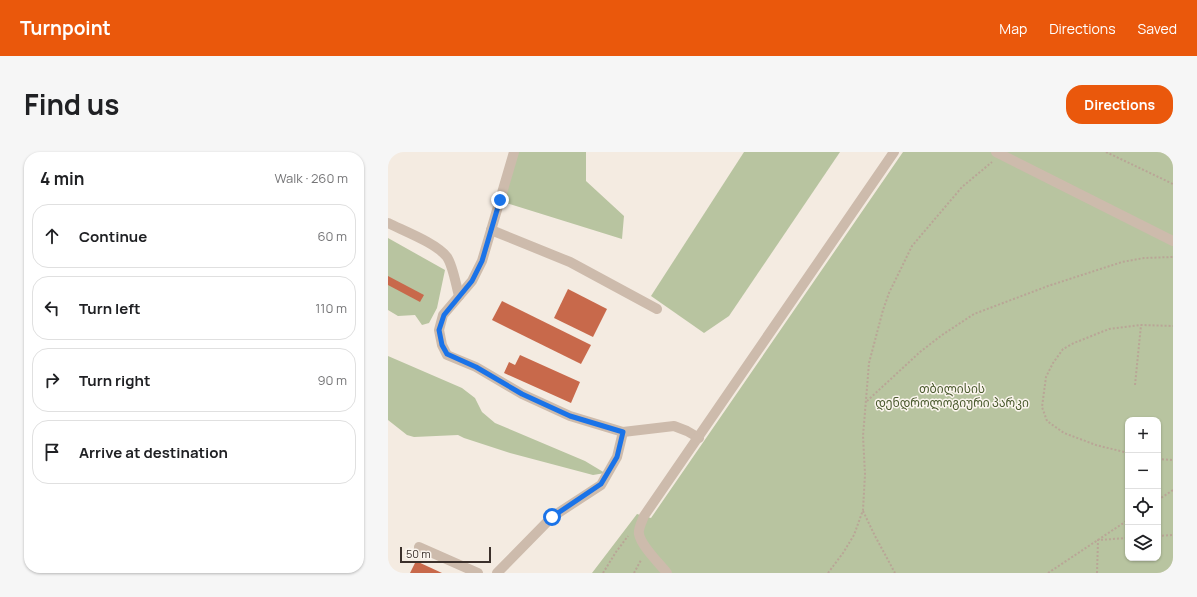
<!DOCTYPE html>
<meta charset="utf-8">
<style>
body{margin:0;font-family:Manrope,"Noto Sans Georgian",sans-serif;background:#f6f6f6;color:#202124}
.controls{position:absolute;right:12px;bottom:12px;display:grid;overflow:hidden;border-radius:8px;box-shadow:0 1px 3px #0004}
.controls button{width:36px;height:36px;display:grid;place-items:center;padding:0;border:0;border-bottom:1px solid #e0e0e0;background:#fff;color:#202124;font:20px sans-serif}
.scale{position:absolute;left:12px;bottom:10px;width:91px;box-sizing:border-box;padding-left:4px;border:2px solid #3b302b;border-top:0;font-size:11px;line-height:14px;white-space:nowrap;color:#3b302b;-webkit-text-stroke:3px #fbf5ee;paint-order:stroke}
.stop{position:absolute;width:12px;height:12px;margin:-9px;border:3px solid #1a73e8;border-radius:50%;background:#fff}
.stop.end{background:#1a73e8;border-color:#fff;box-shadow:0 1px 4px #0008}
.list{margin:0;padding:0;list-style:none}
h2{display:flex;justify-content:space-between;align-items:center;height:52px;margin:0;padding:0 16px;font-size:17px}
h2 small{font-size:13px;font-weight:400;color:#757577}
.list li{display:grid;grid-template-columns:26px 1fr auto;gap:12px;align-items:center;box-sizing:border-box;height:64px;margin:0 8px 8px;padding:0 8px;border:1px solid #e0e0e0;border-radius:16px}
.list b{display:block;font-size:15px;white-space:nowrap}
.list em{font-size:13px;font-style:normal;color:#757577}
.icon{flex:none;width:22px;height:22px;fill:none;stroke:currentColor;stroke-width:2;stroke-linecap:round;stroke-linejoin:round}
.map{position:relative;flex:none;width:785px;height:421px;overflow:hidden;border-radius:16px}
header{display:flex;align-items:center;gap:24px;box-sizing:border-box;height:56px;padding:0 20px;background:#ea580c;color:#fff}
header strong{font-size:19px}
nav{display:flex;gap:22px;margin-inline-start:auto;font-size:14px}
.intro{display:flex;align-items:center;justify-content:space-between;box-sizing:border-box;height:96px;padding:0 24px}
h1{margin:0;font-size:28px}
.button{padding:10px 18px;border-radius:16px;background:#ea580c;color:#fff;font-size:14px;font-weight:700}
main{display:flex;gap:24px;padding:0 24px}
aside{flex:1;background:#fff;border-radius:16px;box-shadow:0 1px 3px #0004}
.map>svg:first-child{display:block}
.green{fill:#b8c4a0;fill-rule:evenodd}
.building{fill:#c8694b}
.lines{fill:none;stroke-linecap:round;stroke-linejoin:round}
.path{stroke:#b9a596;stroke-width:2;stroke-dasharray:2 2;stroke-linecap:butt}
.minor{stroke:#cdbbac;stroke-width:10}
.route{stroke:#1a73e8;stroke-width:5}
.labels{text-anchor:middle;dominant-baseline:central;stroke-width:3;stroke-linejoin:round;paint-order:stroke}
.park-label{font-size:12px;fill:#4a5a2e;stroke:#fbf5ee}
</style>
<header>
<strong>Turnpoint</strong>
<nav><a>Map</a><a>Directions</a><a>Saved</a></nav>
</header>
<div class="intro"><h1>Find us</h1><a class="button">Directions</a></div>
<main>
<aside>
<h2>4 min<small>Walk · 260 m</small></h2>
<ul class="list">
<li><svg class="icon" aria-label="ahead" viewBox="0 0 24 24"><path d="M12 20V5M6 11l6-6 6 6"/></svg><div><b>Continue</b></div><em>60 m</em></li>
<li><svg class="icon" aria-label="left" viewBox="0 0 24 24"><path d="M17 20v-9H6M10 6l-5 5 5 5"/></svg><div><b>Turn left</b></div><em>110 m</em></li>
<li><svg class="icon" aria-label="right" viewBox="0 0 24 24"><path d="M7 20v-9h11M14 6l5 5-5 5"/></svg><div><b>Turn right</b></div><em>90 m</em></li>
<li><svg class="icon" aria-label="arrive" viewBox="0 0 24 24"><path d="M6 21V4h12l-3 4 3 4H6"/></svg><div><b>Arrive at destination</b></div></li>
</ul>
</aside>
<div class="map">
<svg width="785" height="421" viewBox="0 0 785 421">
<rect width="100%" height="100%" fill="#f4ebe1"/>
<!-- green -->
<g class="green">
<polygon points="129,0 198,0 198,29 236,64 234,87 115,50"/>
<polygon points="356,0 452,0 341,164 316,181 263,144"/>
<path d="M515 0H785V421H204L249 362 263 366ZM740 268H770V406H740Z"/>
<polygon points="0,86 57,118 49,156 41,171 34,173 27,163 10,164 0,158"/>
<polygon points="0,204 74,236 87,246 94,260 107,271 197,309 217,321 205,323 122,301 76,286 70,283 26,285 19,283 0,268"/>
</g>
<!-- building -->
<g class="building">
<polygon points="0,124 36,143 32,150 0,133"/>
<polygon points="180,137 219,157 205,185 166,166"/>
<polygon points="114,149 203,193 193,212 104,168"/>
<polygon points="132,203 192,230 183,251 116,221 121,210 127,213"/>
<polygon points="28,409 54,421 22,421"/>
</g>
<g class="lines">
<!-- path -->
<g class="path">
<polyline points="718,0 785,32"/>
<polyline points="747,233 753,173"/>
<polyline points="479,249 532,200 554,183 586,162 660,134 734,110 756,106 785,105"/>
<polyline points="740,301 708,293 676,281 659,269 654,255 658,225 665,211 675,197 686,191 721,177 753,173 785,174"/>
<polyline points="770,307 785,308"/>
<polyline points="770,348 785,338"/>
<polyline points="475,359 487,384 507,421"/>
<polyline points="770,384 785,383"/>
<polyline points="215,421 228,400 240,384"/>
<polyline points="246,421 253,408"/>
<polyline points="440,421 455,401 466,383 475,358 477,322 475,284 481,211 495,158 501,141 524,94 574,35 604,10"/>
<polyline points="660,421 740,368"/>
<polyline points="709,421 710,388 740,386"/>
</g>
<!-- minor -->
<g class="minor">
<polyline points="126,0 94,109 84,129 55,163 51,178 54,193 59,203 88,215 134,242 182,264 235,280 286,274 299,279 311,286"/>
<polyline points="608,0 785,89"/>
<path d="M0 71C16 79 48 91 59 105 65 114 68 133 71 144"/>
<polyline points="103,78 182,110 269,157"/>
<polyline points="31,395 90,421"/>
<polyline points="109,421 164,365 213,333 229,305 235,280"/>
<path d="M279 421C272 412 253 394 251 382 250 376 254 370 256 364L506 0"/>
</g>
</g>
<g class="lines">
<!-- route -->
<polyline class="route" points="112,48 94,109 84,129 56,163 51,178 54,193 59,202 88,215 134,242 182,264 235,280 229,305 213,332 164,365"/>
</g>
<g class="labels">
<!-- park labels -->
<g class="park-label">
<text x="564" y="236">თბილისის<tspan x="564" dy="14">დენდროლოგიური პარკი</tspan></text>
</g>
</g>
</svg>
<div class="controls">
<button>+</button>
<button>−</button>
<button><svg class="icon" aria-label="locate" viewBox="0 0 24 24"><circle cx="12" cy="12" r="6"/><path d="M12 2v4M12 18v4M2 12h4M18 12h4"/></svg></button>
<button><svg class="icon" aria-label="layers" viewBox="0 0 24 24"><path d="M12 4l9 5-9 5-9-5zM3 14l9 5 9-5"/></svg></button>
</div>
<div class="scale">50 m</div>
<div class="stop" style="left:164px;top:365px"></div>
<div class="stop end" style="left:112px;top:48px"></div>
</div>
</main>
